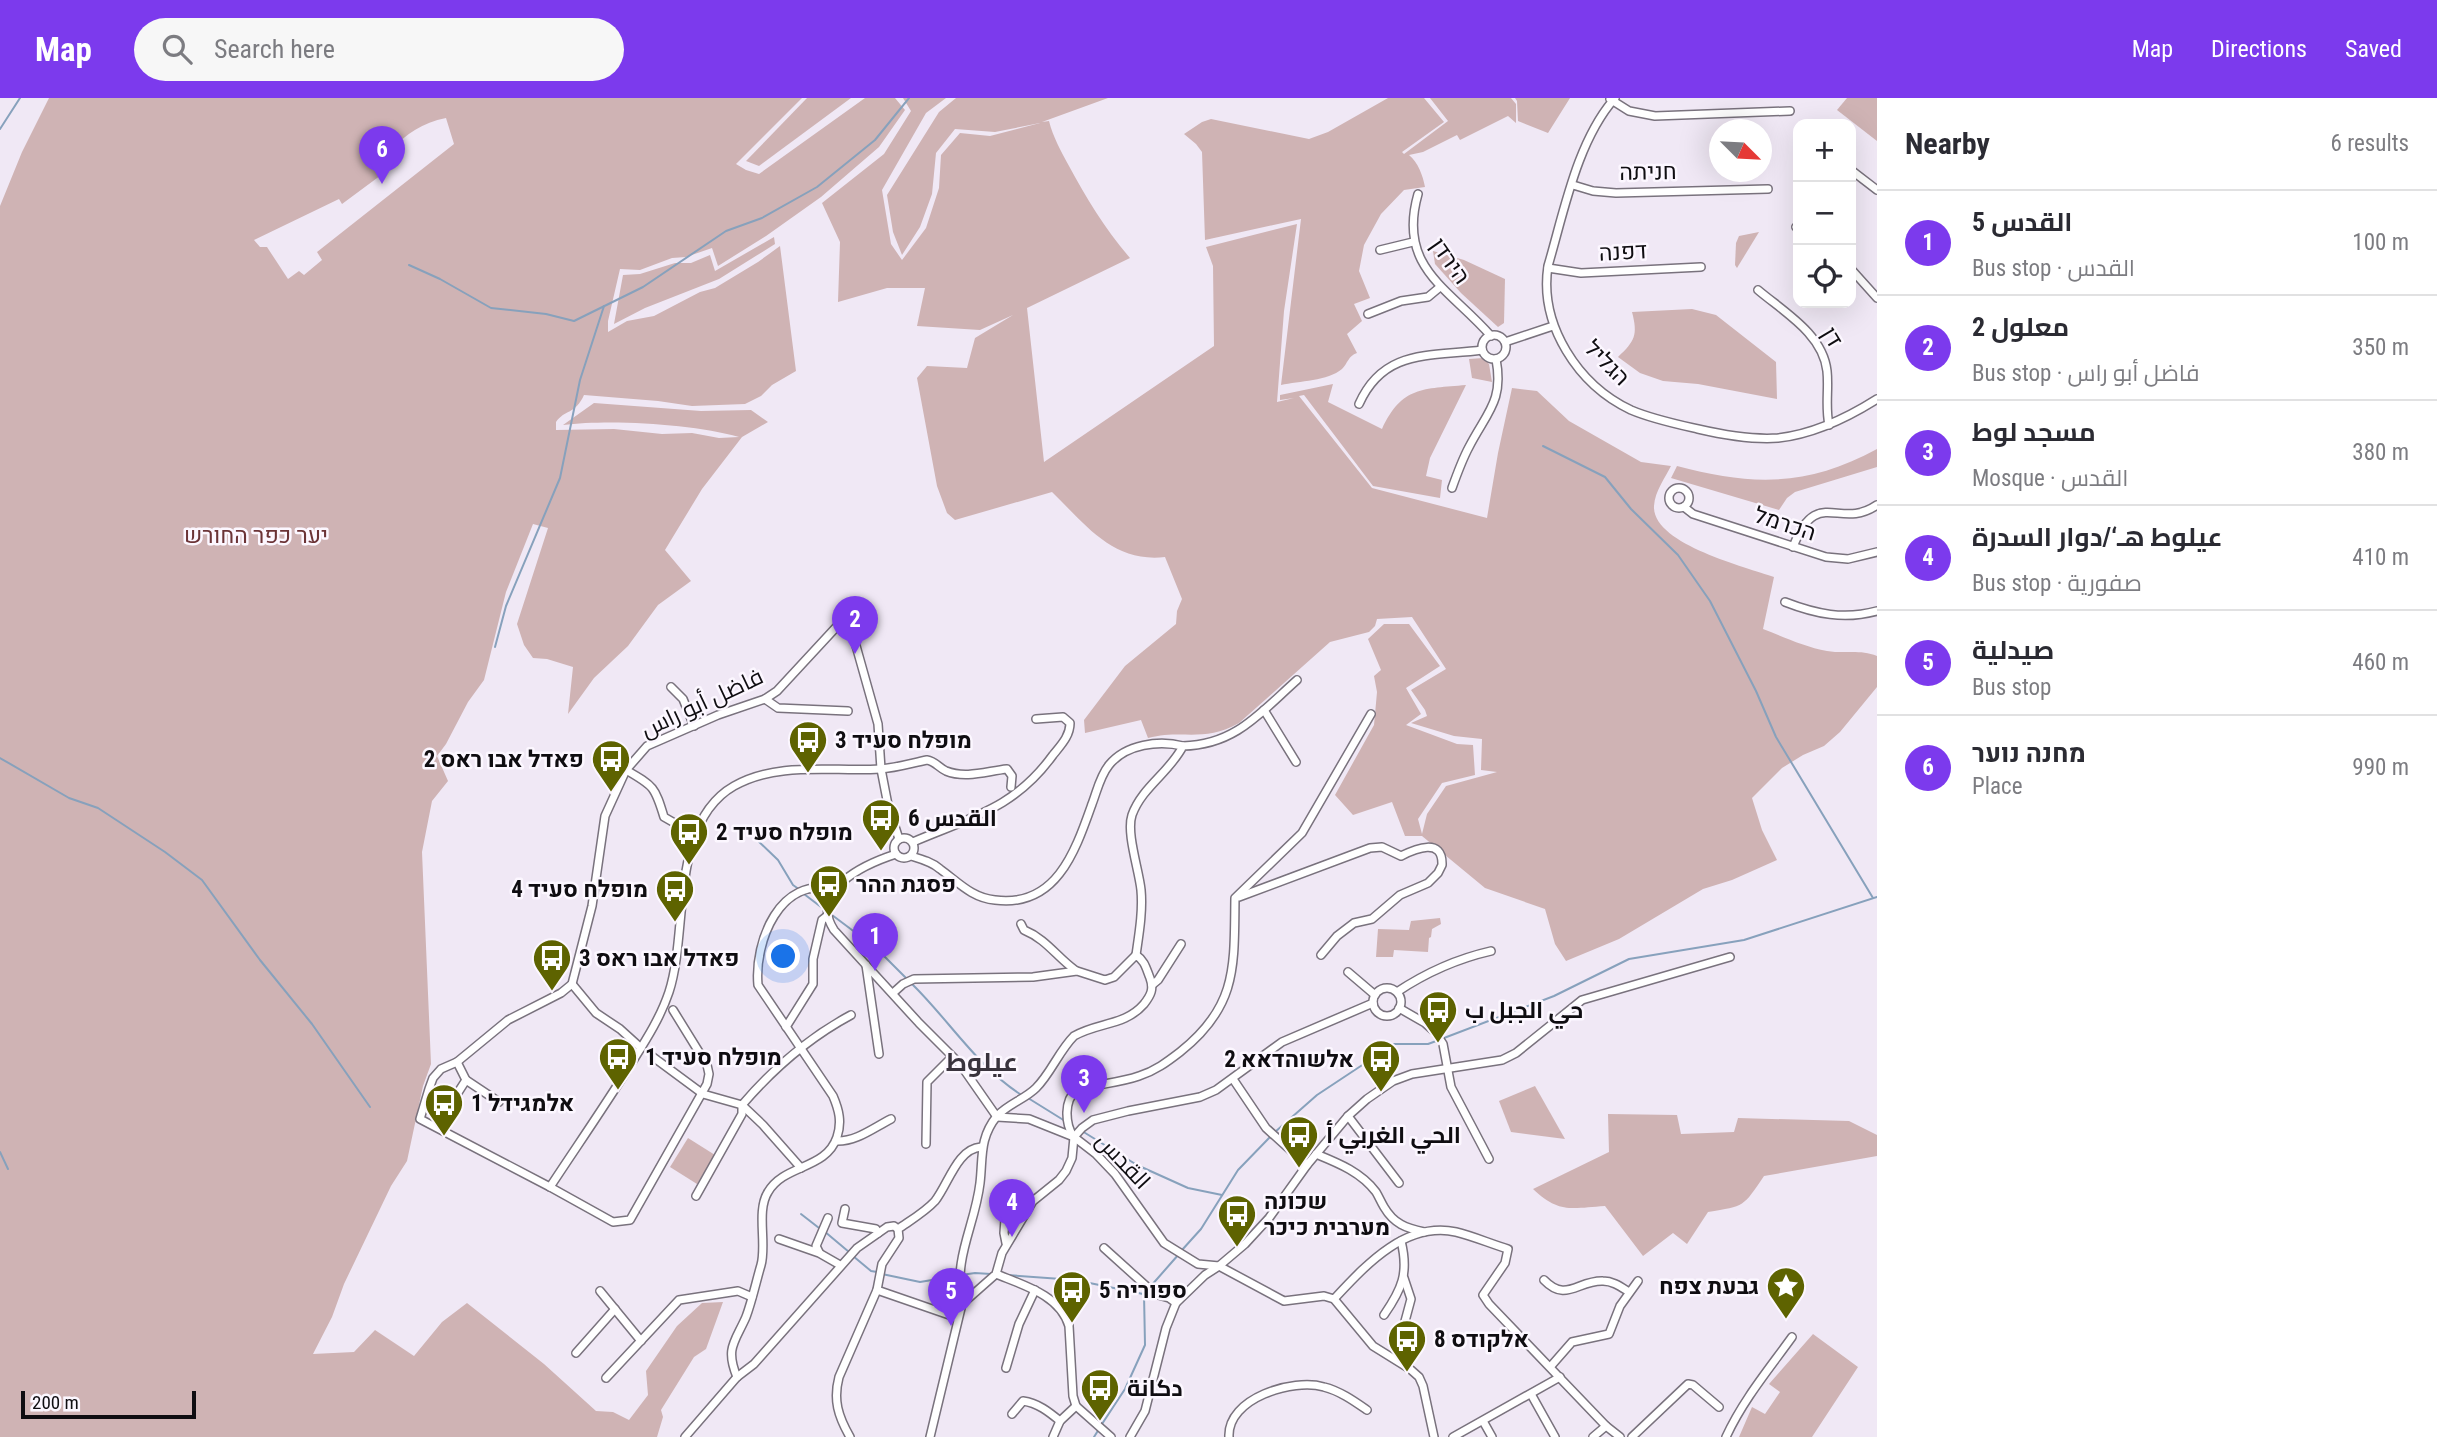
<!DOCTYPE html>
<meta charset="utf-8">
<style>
body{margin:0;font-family:"Roboto Condensed",Cairo,Heebo,sans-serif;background:#f7f7f7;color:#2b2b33}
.controls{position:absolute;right:21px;top:21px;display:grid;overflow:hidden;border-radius:14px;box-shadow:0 7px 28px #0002}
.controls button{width:63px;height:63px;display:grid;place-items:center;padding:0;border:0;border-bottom:2px solid #e1e1e2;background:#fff;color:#2b2b33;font:35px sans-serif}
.compass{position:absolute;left:1709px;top:21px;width:63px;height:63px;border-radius:50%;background:#fff;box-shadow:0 7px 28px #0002;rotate:114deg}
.scale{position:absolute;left:21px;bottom:18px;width:175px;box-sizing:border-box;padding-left:7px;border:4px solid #0f0d11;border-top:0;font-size:19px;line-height:24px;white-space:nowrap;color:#0f0d11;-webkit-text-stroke:5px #fcf7ff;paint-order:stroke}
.you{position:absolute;left:784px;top:859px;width:24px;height:24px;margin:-18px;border:5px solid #fff;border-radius:50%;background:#1a73e8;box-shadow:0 0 0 10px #1a73e833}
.badge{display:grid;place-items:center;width:46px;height:46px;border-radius:50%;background:#7c3aed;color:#fff;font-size:23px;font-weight:700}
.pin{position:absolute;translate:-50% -58px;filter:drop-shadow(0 2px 4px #0008)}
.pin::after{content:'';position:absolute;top:37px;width:24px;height:21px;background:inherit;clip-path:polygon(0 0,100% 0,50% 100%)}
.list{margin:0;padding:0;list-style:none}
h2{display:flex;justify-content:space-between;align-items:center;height:91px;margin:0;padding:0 28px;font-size:30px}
h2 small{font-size:23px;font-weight:400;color:#7c7c81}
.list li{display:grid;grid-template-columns:46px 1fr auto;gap:21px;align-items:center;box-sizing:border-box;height:105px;padding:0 28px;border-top:2px solid #e1e1e2}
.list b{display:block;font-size:26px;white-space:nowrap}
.list p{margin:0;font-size:23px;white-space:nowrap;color:#7c7c81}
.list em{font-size:23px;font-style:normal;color:#7c7c81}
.icon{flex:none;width:38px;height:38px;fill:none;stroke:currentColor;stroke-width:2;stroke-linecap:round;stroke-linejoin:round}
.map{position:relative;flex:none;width:1877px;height:1339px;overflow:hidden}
header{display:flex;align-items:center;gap:42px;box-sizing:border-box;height:98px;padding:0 35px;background:#7c3aed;color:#fff}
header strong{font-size:33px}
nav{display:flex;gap:38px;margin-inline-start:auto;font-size:24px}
.search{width:490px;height:63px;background:#f7f7f7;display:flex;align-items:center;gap:18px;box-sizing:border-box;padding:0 24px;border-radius:38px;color:#7c7c81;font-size:26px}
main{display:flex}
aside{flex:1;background:#fff}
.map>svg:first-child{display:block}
.green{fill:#cfb3b4;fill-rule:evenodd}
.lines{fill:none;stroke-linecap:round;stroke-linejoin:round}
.stream{stroke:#87a1bc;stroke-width:2}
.minor-casing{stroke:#79727d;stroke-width:10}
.minor{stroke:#fff;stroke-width:7}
.labels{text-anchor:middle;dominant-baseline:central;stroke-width:5;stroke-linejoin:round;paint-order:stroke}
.street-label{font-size:23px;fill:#0f0d11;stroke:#fcf7ff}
.park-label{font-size:23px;fill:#6b3336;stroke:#fcf7ff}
.poi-label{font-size:23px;font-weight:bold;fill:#0f0d11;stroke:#fcf7ff;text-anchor:start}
.quarter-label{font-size:26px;font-weight:bold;fill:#39333d;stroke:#fcf7ff}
</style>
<header>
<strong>Map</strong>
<div class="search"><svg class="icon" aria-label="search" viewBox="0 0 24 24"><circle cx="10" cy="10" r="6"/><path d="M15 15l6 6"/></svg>Search here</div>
<nav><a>Map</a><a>Directions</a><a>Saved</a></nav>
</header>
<main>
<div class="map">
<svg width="1877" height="1339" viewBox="0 0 1877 1339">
<rect width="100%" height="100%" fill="#f0e8f5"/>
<!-- green -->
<g class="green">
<path d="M49 0H802L736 66 746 72 759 76 865 0H895L905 12 879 49 821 99 766 138 718 168 712 150 686 159 672 160 640 172 620 171 608 223V234L627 223 654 218 700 194 715 190 758 164 780 148 796 273 772 287 761 298 745 306 692 308 658 303 584 297C575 317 565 311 556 324V332L614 331 662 336 692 335 719 340 739 339C693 326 611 321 563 327L594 305 701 313 751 312 768 324 742 339 702 391 665 452 691 483 658 507 628 548 594 580 568 616 573 569 547 561 533 560 524 547 517 526 548 430 533 426 506 494 484 582 468 604 446 646 437 658 448 683 432 703 422 754 431 966 423 988 407 1063 391 1088 344 1186 332 1219 313 1256 354 1254 375 1232 414 1258 442 1224 467 1205 544 1266 596 1313 613 1314 629 1322 648 1297 646 1273 677 1228 702 1205 723 1204 706 1251 694 1259 661 1312 663 1319 657 1339H0V108L22 54ZM446 20 454 46 317 154 322 162 304 177 299 173 288 181 267 149H260L254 142 339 101 342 106 396 66 390 53C407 35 422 25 446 20Z"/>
<polygon points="807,0 851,0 759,68 746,63"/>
<path d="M903 0H946L926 15 882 92 891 146 902 162 926 130 939 90 941 57 960 35 990 38 1040 25 995 34 955 31 936 55 932 96 920 129 902 157 893 134 887 97 939 14 956 0H1108L1042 24 1049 23C1053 39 1061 53 1069 68 1087 101 1105 131 1130 160L1027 210 1044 364 1214 248 1213 168 1206 149 1297 126 1284 213 1277 304 1294 300 1280 302V297L1333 286 1328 304 1382 331C1402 288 1423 291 1466 287L1430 360 1426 378 1442 382 1440 400 1373 388 1304 297 1299 298 1372 390 1487 420 1498 355 1512 290 1537 293 1569 323 1641 364 1671 368C1665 380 1655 393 1654 408 1652 446 1746 469 1774 479L1763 531C1784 539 1805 549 1827 553 1845 556 1860 551 1877 558V589L1840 634 1824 648 1803 657 1782 670 1752 700 1762 732 1777 762 1732 782 1703 791 1619 841 1566 863 1555 846 1545 811 1485 790 1422 738H1405L1392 704 1353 717 1335 697 1374 627 1377 594 1374 578 1381 572 1368 541 1384 526H1409L1440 568 1406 590 1421 616 1406 627 1457 646 1473 647 1475 677 1442 685 1418 721 1422 736 1427 716 1446 688 1497 674 1481 672 1482 641 1454 638 1411 625 1427 618 1425 612 1411 592 1446 571 1412 519 1377 521 1375 528 1369 534 1330 544 1239 625C1204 645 1183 631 1148 640L1141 622 1085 635 1084 622 1125 568 1176 526 1177 513 1182 501 1165 459C1113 465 1086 427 1052 394L955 422 947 415 937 388 917 280 927 268 967 270 975 240 1013 217 980 232 917 228 925 190H887L838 204 840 144 822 105 884 56 911 13Z"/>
<path d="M1388 0H1424L1444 24 1402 54 1404 56 1448 23 1430 0H1511L1516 6V25L1508 18 1460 42 1457 37 1423 54 1409 57C1418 64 1423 78 1425 89L1404 92 1381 116 1364 147 1359 173 1370 200 1354 206 1362 223 1347 236 1357 255C1348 258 1348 265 1342 271 1328 283 1299 283 1281 287L1301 121 1205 142 1202 54 1196 46 1184 36 1202 24 1211 21 1309 41 1328 34Z"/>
<polygon points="1515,0 1570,0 1548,35 1518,23 1517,3"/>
<polygon points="1847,0 1877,0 1877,43 1837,12"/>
<polygon points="1759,134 1737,170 1735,167 1736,145 1739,138"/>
<polygon points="774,139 775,146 719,181 645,210 614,226 623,177 640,176 675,165 691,165 710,157 715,173"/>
<polygon points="1433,153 1464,162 1505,181 1504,225 1498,229 1461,195 1435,166"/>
<path d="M1692 211 1716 217 1776 264 1777 301 1698 286 1663 283 1640 275 1618 259C1635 243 1638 237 1632 214Z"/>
<polygon points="1483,260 1489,266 1492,284 1472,280 1469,261"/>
<path d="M1877 351V369L1795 394 1787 400 1779 412 1671 380 1677 368C1752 388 1807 389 1877 351Z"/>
<polygon points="1440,820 1441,826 1432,831 1431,839 1429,840 1428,854 1394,852 1393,859 1376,859 1378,831 1409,832 1411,823"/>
<polygon points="1535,988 1565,1041 1511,1034 1499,1003"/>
<path d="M1608 1016 1677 1017 1681 1036 1734 1034 1738 1020 1849 1023 1877 1037V1058L1764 1078C1743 1109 1745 1108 1708 1114L1687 1146 1673 1135 1643 1158 1605 1108C1572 1110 1559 1116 1533 1091L1609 1054Z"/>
<polygon points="688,1040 715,1057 697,1086 670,1069"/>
<polygon points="1813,1236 1858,1269 1812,1339 1739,1339 1752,1309 1765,1316 1780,1294 1769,1286"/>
</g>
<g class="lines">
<!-- stream -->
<g class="stream">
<polyline points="0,31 20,0"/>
<polyline points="409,167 440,181 491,210 546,216 574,223 643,189 726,133 762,120 817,89 875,42 909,0"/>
<polyline points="1543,348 1605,379 1631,411 1678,457 1710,503 1756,593 1776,639 1873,800"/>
<polyline points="495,549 506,508 560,380 580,282 604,208"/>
<polyline points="0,660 69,700 98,710 165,754 202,782 260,862 312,926 370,1009"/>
<polyline points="753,738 778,762 793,787 800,792"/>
<polyline points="804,796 825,812"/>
<polyline points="832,817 876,850 908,882"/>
<path d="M912 886C949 922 978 970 1023 998"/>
<polyline points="1444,940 1554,898 1629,861 1744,842 1877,799"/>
<polyline points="1028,1000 1065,1023"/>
<polyline points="1082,1033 1137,1067 1188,1090 1222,1097"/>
<polyline points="1275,1034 1317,997 1394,946 1428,946 1439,942"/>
<polyline points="0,1054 8,1071"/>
<polyline points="801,1116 819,1130"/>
<polyline points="824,1133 849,1154"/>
<polyline points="1182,1152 1201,1131 1238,1072 1271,1038"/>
<polyline points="853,1158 871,1173 877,1174"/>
<polyline points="882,1176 920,1184 956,1178"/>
<polyline points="961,1177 975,1175 991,1176"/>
<polyline points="1007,1177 1075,1182 1143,1196"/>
<polyline points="1150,1189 1179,1156"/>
<polyline points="1102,1326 1125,1291 1145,1247 1144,1196 1146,1193"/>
<polyline points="1094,1339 1099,1331"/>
</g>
<!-- minor casing -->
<g class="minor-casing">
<g id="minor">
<path d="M1615 0C1577 43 1564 114 1548 168 1539 227 1578 287 1631 312 1652 321 1676 326 1698 331 1724 337 1751 342 1778 340 1814 336 1847 320 1877 301"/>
<polyline points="1610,1 1629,13 1655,18 1790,13"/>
<polyline points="1851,72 1877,92"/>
<polyline points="1573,87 1593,93 1616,95 1768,91"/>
<path d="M1418 96C1397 170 1449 190 1491 238"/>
<polyline points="1796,129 1798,131"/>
<polyline points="1380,152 1413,144"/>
<polyline points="1548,170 1581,175 1701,169"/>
<polyline points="1851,171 1877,200"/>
<path d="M1758 192C1784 214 1823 236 1827 273 1829 291 1825 308 1829 327"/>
<polyline points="1368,216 1401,203 1428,199 1440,189"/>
<circle cx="1494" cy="249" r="12"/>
<polyline points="1505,244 1553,228"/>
<path d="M1359 306C1384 250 1431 259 1482 252"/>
<path d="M1452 390C1457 376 1462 362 1469 349 1487 314 1504 303 1496 261"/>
<circle cx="1679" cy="400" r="10"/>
<polyline points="1684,409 1693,416 1826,459 1848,461 1877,454"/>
<path d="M1793 449C1817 387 1839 433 1877 407"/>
<path d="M1785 504C1816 516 1844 522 1877 513"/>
<circle cx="850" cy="520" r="11"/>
<polyline points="851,530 878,626 881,671 888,707 899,741"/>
<polyline points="671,589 683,601 694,628"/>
<polyline points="765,601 778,610 848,613"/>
<polyline points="1264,612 1296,664"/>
<path d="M626 672C654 688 655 689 664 719L678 727"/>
<circle cx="904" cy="750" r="10"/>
<path d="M913 744C971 719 1014 711 1053 657 1061 647 1070 638 1070 625L1063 619 1036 621"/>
<path d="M896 756C865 766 808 792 834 832L919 925 960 966 997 1019 1029 1021 1074 1039 1096 1056 1115 1076 1164 1145 1198 1166 1219 1168 1284 1203 1324 1198 1334 1201 1373 1248 1410 1271 1419 1279 1423 1288 1434 1339"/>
<path d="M911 758C921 761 932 764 940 771 958 784 972 800 995 802 1056 810 1075 754 1092 706 1097 693 1100 678 1109 667 1126 646 1159 642 1183 648"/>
<path d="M1239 799 1370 750 1382 749 1401 758C1415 751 1443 739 1442 767L1438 775 1428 785 1400 797 1372 821 1354 825 1337 838 1321 857"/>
<path d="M1021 826 1024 832C1046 841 1057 859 1075 872"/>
<path d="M1136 857C1139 836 1143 813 1141 792 1139 772 1126 735 1132 717 1142 689 1170 674 1183 648 1235 647 1260 615 1297 582"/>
<polyline points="866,867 879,956"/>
<polyline points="1348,874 1375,897"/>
<polyline points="572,886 596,915 620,931 641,950"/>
<polyline points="1152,887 1158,882 1181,846"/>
<circle cx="1387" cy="904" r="14"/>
<path d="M1397 894C1427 874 1456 861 1491 853"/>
<path d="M893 895 903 886 914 881 1033 879 1077 873 1105 882 1114 879 1136 857C1145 863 1146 870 1150 880 1154 891 1151 897 1144 906 1125 928 1098 924 1074 938 1059 953 1051 975 1036 990 1025 1001 1008 1006 997 1018 979 1040 983 1060 980 1085 975 1128 953 1159 962 1206L930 1339"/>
<polyline points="1399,910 1425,925 1435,934 1443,946 1451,989 1489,1061"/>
<polyline points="673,912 707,967 709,976 707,986 630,1122 613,1124 550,1089 420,1021 429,991 433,980 441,971 457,964 508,922 561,895 572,886 592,808 605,718 626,672 647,648 718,617 765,601 777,593 840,525"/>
<polyline points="786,929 813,886 813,861 822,822 827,818"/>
<polyline points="653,959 703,996 742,1007 763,1027 801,1070"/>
<polyline points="457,964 466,982 499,1004"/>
<polyline points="1233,981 1266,1030 1307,1067"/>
<polyline points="450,1007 466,982"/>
<polyline points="1348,1018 1399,1085"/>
<path d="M1073 1038C1065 1025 1064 1003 1076 992 1097 986 1119 985 1139 978 1155 973 1167 964 1180 954 1238 908 1234 868 1235 800L1302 735 1371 616"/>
<path d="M836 1043C856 1044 873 1030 891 1021"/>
<polyline points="926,1046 927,984 952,959"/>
<path d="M1316 1056C1338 1065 1361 1074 1376 1094 1379 1099 1381 1104 1384 1109 1394 1126 1406 1130 1424 1134"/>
<path d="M550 1089C577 1048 604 1009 629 969 644 945 660 921 669 894 689 833 669 725 734 688 778 663 832 674 880 671 896 670 912 665 927 662 935 663 939 670 946 673 966 681 987 673 1007 671L1012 678 1011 689"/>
<path d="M696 1098 742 1016V1007C772 972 810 939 851 917"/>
<polyline points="845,1111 842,1125 876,1131 878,1135"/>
<polyline points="779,1141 819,1155 840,1167"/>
<polyline points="1006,1145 1004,1135 1005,1121 1014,1119 1019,1124"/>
<polyline points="1104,1150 1155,1196 1169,1200 1176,1205"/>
<polyline points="819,1154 816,1148 828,1120"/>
<path d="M996 1176C1023 1187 1060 1197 1069 1228L1073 1298 1076 1308 1111 1339"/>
<polyline points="1404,1180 1411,1201 1404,1227"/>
<path d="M1544 1182C1566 1205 1578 1182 1603 1183 1613 1183 1621 1189 1629 1194"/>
<polyline points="877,1192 958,1220"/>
<polyline points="600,1193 641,1243"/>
<path d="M1334 1201C1365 1168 1405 1123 1456 1134 1473 1138 1491 1146 1508 1151L1505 1165 1483 1197 1489 1206 1606 1328"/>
<polyline points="962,1206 996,1176 1002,1155 1033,1103 1059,1082 1066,1073 1072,1060 1074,1039 1082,1030 1093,1022 1128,1013 1200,999 1216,992 1282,944 1373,905"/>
<path d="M1384 1217C1402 1191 1409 1175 1401 1143"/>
<polyline points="576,1255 615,1211"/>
<polyline points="1551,1268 1572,1244 1609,1236 1620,1208 1638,1183"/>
<polyline points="1006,1270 1019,1226 1035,1192"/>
<path d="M737 1279C725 1250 735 1244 746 1219 752 1203 756 1184 761 1167 767 1146 756 1113 768 1094 784 1066 826 1072 837 1039 842 1024 839 1012 833 998L758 887C754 844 780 777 834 792"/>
<polyline points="606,1280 679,1202 738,1193 752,1199"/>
<polyline points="1531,1296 1555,1339"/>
<path d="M1012 1316 1023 1303C1038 1305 1049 1314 1060 1323"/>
<polyline points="1483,1323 1492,1339"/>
<polyline points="685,1339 737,1279 754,1266 857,1150 887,1129 894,1128 898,1131"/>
<path d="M850 1339C838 1318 833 1302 839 1279L877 1192 882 1166 899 1140 898 1131C911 1122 925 1114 935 1103 949 1085 957 1051 981 1049"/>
<polyline points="1053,1339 1060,1323 1076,1308"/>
<polyline points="1130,1339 1145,1313 1166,1230 1176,1205 1205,1177 1219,1168 1245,1146 1269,1120 1307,1067 1348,1018 1367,1001 1393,983 1412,976 1502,962 1516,955 1582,902 1730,859"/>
<path d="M1229 1339C1227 1300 1293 1280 1324 1289 1340 1293 1354 1303 1367 1312"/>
<polyline points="1453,1339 1560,1279"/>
<polyline points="1593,1339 1606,1328 1620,1339"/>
<polyline points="1632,1339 1688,1286 1693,1287 1719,1309"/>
<path d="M1726 1339C1743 1302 1769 1271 1792 1239"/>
</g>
</g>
<!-- minor -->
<use href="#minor" class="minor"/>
</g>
<!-- icons -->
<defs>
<g id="bus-pin" transform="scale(2.0125)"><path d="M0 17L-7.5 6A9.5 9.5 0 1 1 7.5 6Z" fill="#5e6300" stroke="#fcf7ff"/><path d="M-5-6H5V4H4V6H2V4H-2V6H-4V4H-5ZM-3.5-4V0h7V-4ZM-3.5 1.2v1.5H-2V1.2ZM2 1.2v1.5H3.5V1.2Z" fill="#fff"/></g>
<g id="sight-pin" transform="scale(2.0125)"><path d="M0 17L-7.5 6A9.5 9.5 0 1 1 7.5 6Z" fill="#5e6300" stroke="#fcf7ff"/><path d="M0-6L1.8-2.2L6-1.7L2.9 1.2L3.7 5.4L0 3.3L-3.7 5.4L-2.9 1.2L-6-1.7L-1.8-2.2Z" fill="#fff"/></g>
</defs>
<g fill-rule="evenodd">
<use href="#bus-pin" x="808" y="642"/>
<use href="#bus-pin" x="611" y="661"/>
<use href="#bus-pin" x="881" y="720"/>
<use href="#bus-pin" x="689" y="734"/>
<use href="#bus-pin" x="829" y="786"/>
<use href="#bus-pin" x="675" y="791"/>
<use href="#bus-pin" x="552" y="860"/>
<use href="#bus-pin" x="1438" y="912"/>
<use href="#bus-pin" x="618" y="959"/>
<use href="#bus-pin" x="1381" y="961"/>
<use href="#bus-pin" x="444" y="1005"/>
<use href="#bus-pin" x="1299" y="1037"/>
<use href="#bus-pin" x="1237" y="1116"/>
<use href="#sight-pin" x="1786" y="1188"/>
<use href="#bus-pin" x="1072" y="1192"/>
<use href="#bus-pin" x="1407" y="1241"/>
<use href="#bus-pin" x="1100" y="1290"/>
</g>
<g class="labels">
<!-- street labels -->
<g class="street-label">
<text transform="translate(1648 74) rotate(-1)">חניתה</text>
<text transform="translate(1623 154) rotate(-3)">דפנה</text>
<text transform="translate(1450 163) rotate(55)">הירדן</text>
<text transform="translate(1832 239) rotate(59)">דן</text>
<text transform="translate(1607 265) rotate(45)">הגליל</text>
<text transform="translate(1785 426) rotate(18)">הכרמל</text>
<text transform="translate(702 605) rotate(-25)">فاضل أبو راس</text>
<text transform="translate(1123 1063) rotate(47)">القدس</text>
</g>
<!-- park labels -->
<g class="park-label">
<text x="256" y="437">יער כפר החורש</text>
</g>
<!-- poi labels -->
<g class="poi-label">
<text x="835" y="642">מופלח סעיד 3</text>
<text x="584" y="661" text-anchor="end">פאדל אבו ראס 2</text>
<text x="908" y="720">القدس 6</text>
<text x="716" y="734">מופלח סעיד 2</text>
<text x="856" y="786">פסגת ההר</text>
<text x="648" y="791" text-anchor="end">מופלח סעיד 4</text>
<text x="579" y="860">פאדל אבו ראס 3</text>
<text x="1465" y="912">حي الجبل ب</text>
<text x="645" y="959">מופלח סעיד 1</text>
<text x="1354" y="961" text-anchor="end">אלשוהדאא 2</text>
<text x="471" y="1005">אלמגידל 1</text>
<text x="1326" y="1037">الحي الغربي أ</text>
<text x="1264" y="1103">שכונה<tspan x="1264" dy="26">מערבית כיכר</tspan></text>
<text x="1759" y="1188" text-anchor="end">גבעת צפח</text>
<text x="1099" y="1192">ספוריה 5</text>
<text x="1434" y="1241">אלקודס 8</text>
<text x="1127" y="1290">دكانة</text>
</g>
<!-- quarter labels -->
<g class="quarter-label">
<text x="982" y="964">عيلوط</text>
</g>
</g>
</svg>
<div class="controls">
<button>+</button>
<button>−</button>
<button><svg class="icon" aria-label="locate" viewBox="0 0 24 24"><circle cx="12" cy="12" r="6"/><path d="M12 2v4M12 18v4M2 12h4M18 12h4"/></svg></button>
</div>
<svg class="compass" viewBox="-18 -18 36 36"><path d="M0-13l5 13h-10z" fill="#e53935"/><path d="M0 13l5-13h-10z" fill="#7c7c81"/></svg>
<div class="scale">200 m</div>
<div class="you"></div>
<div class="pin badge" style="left:875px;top:873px">1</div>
<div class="pin badge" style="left:855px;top:556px">2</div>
<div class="pin badge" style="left:1084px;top:1015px">3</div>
<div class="pin badge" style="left:1012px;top:1139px">4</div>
<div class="pin badge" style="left:951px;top:1228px">5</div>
<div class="pin badge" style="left:382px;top:86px">6</div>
</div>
<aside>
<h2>Nearby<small>6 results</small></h2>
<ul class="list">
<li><span class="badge">1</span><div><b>القدس 5</b><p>Bus stop · القدس</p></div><em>100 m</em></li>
<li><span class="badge">2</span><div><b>معلول 2</b><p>Bus stop · فاضل أبو راس</p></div><em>350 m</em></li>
<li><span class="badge">3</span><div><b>مسجد لوط</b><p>Mosque · القدس</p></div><em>380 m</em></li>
<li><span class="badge">4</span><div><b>عيلوط هـ‘/دوار السدرة</b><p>Bus stop · صفورية</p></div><em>410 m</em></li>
<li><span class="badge">5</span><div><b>صيدلية</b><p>Bus stop</p></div><em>460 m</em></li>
<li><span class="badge">6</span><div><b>מחנה נוער</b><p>Place</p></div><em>990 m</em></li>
</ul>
</aside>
</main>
